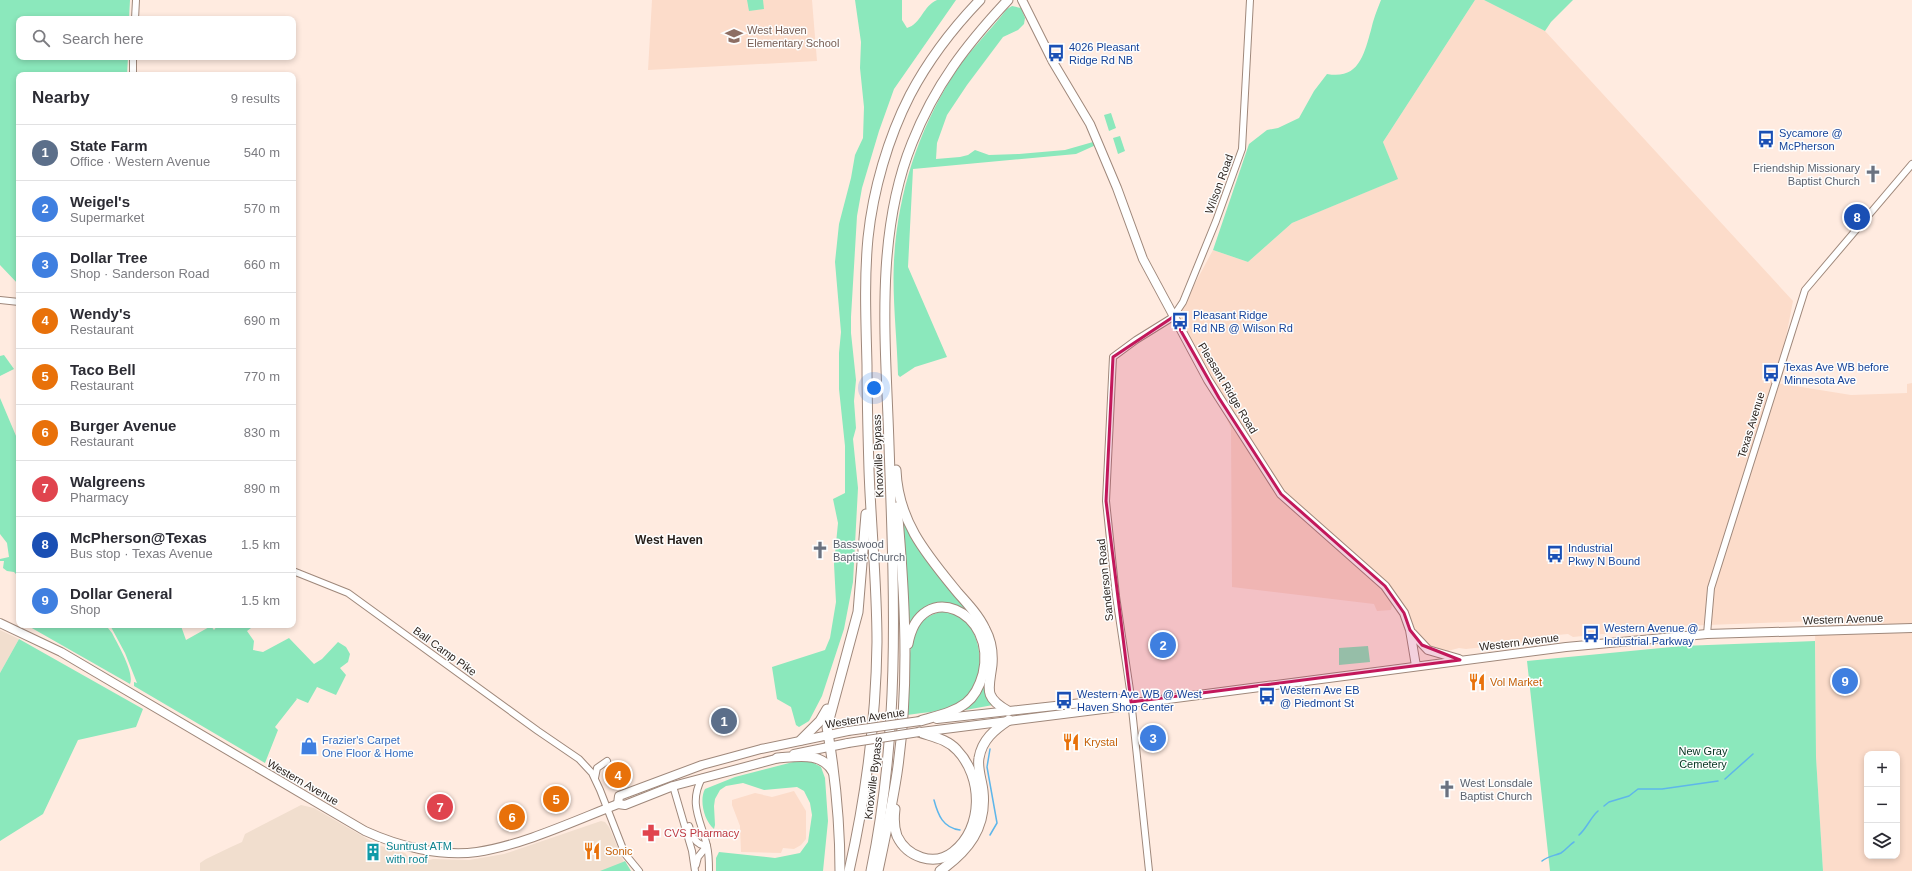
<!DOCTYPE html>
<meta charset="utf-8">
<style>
body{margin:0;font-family:Arial,sans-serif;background:#f2f2f3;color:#2b2b33}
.controls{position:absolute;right:12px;bottom:12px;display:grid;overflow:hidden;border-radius:8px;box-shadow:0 2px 6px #0003}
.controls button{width:36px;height:36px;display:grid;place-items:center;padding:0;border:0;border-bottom:1px solid #e1e1e2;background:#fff;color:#2b2b33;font:20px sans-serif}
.you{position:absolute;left:874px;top:388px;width:14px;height:14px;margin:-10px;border:3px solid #fff;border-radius:50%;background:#1a73e8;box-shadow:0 0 0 6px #1a73e833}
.badge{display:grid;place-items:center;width:26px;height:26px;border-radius:50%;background:#c73c23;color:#fff;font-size:13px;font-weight:700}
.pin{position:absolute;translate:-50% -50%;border:2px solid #fff;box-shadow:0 1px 4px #0006}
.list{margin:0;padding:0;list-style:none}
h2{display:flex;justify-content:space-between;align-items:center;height:52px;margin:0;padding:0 16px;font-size:17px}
h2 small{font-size:13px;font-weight:400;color:#7c7c81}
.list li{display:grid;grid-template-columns:26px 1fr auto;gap:12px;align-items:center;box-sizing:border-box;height:56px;padding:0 16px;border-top:1px solid #e1e1e2}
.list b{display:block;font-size:15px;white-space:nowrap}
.list p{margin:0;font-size:13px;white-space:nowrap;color:#7c7c81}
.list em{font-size:13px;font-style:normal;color:#7c7c81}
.icon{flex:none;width:22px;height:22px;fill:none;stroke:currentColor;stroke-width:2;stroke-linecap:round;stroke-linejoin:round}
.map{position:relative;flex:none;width:1912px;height:871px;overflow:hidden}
.search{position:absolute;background:#fff;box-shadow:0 2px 6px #0003;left:16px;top:16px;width:280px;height:44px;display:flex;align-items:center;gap:10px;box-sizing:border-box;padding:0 14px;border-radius:8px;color:#7c7c81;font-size:15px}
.panel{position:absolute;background:#fff;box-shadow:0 2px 6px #0003;left:16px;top:72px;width:280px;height:556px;border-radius:8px}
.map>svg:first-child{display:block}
.commercial{fill:#f1dece}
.built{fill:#fcdcca;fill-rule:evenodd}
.green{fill:#8be8bc}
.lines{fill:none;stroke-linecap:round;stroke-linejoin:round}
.stream{stroke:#5eb6ea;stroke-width:1.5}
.minor-casing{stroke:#9f887b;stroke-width:8}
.major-casing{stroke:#9f887b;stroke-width:10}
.highway-casing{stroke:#9f887b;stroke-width:11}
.minor{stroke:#fff;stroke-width:6}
.major{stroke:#fff;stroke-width:8}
.highway{stroke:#fff;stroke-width:9}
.major-bridge-casing{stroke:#9f887b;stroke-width:10;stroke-linecap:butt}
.major-bridge{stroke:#fff;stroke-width:8}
.marked{fill:#c2185b;fill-opacity:0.2;stroke:#c2185b;stroke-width:3;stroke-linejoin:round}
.labels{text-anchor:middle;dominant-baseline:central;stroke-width:3;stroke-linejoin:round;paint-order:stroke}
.education-label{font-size:11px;fill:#785e54;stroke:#fdfdfd;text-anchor:start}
.transit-label{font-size:11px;fill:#164399;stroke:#fdfdfd;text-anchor:start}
.worship-label{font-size:11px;fill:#5b616d;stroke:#fdfdfd;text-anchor:start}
.street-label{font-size:11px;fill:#271f1a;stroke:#fdfdfd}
.food-label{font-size:11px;fill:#c56008;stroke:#fdfdfd;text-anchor:start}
.shop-label{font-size:11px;fill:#366cbe;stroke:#fdfdfd;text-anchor:start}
.park-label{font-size:11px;fill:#053321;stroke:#fdfdfd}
.health-label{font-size:11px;fill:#be3a42;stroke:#fdfdfd;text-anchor:start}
.culture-label{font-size:11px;fill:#0d838f;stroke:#fdfdfd;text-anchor:start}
.neighbourhood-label{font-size:12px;font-weight:bold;fill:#271f1a;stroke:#fdfdfd}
</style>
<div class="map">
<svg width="1912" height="871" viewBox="0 0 1912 871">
<rect width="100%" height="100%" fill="#ffebe0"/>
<!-- commercial -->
<g class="commercial">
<polygon points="0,630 19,639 0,673"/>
<polygon points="301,805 314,808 378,845 405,853 410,859 426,861 433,859 469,860 504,854 601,821 605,822 609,827 626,867 630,871 200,871 200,863 206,859 231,847 242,842 245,834"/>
</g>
<!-- built -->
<g class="built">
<polygon points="652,0 812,0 817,61 648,70"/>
<path d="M1475 0H1484L1545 31 1793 301 1777 383 1851 395 1907 393V384L1912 383V871H1823L1816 757 1815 621 1681 626 1573 637 1568 634 1557 635 1554 639 1466 649 1459 648 1444 652 1429 648 1417 636 1409 614 1400 600 1392 605 1391 610 1377 611 1374 604 1232 587 1231 428 1178 315 1213 250 1248 262 1292 223 1397 179 1383 142ZM1867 754H1897V856H1867Z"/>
<polygon points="794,791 806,811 806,839 801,845 794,849 783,848 781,853 741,852 740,826 732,805 732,800 755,793 772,797"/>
</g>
<!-- green -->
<g class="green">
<polygon points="0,0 130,0 129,19 19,19 19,57 128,57 127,75 19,75 19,285 0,265"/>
<polygon points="747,0 763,0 764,9 749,11"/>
<path d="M855 0H902V20L907 28C921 24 923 6 937 0 942 0 951 0 956 0L894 89 879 131 862 188 857 216 851 317V333L856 380 854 401 856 428 853 439 858 488 853 582 844 629 822 696 809 721 799 727 796 725 791 707 777 699 772 667 825 650 830 638 836 602 834 564 838 523 833 499 845 493V446L839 389V353L841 332 835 262 839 224 851 178 855 155 863 138 864 107 860 68 861 42Z"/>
<path d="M1381 0H1475L1383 142 1398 179 1292 223 1248 262 1213 250 1249 144 1267 130 1278 128 1299 118 1314 91 1327 74C1359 80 1364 54 1371 30 1373 20 1377 10 1381 0Z"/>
<polygon points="1484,0 1573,0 1551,22 1545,31"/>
<path d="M1012 6 1021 8 1025 18 1024 24 1018 30 1003 37 967 85 947 115 937 143 936 159 960 157 968 155 975 150 989 155 1019 154 1065 150 1093 142 1096 145 1076 154 913 169 908 267 947 357 915 367 900 377 898 375C897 337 892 298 894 260 898 194 917 134 952 77 967 53 989 32 1007 9Z"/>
<polygon points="1111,113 1116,128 1109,131 1104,115"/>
<polygon points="1120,136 1125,151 1118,154 1113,138"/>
<polygon points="4,355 14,369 0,376 0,356"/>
<polygon points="0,398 19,443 19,577 14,572 7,571 3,568 4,561 0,561 0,559 9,557 7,543 0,534"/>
<path d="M901 511 912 536 924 556 981 627C987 638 989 649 989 662 988 678 982 690 993 705L960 711C1024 661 959 559 910 627Z"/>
<path d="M946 611C951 613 960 614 963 618 983 635 988 686 963 701 946 712 927 712 907 715 908 701 909 688 909 675 910 645 910 616 946 611Z"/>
<path d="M31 625H185L181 626 186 640 211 626 214 630 218 625H255L247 631 254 641 253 650 263 652 289 638 314 664 322 659 338 642 346 647 350 654 348 662 340 668 346 675 336 695 317 687 308 703 296 698 297 699 275 727 278 730 265 763 134 686V682L137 683 125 653 111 627 108 628 112 633C117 643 135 673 130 684L30 627Z"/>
<polygon points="19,639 143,709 136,727 78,740 43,814 0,841 0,673"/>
<polygon points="1815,641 1816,757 1823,871 1550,871 1527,661 1682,646"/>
<polygon points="1368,646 1370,662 1339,665 1339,648"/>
<path d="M797 761H810L821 767 825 778 828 821 823 871H716V858L719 852 775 858 800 853 808 842 812 815 810 803 804 791 797 787 764 790 743 783 726 786 720 790 715 799 714 806 715 825 714 829C704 821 699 800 705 789L735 777Z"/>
<polygon points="625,861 631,871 600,871 623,862"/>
</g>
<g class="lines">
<!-- stream -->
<g class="stream">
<polyline points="990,749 987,767 997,823 990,835"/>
<polyline points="1725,779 1753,754"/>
<path d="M934 800C938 815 943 828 960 830"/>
<polyline points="1604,806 1609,802 1629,796 1638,789 1662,789 1718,781"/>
<path d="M1579 835C1587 828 1590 818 1598 811"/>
<path d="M1542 861C1548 856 1554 856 1561 853 1566 850 1569 845 1574 842"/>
</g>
<!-- minor casing -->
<g class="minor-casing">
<g id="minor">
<polyline points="135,19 136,0"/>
<polyline points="133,75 133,57"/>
<polyline points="0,300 19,302"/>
<polyline points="293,571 348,593 538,731 579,759 592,773 600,790 625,854 639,871"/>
<polyline points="1707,634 1711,588 1805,290 1912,164"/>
<polyline points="595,778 597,768 607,761"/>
<path d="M702 778C688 804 701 820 707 846 709 854 709 863 709 871"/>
<polyline points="673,786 692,851 695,871"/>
<path d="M689 826C692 836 695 845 707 846L698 857 696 865"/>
<polyline points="1149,871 1130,690 1116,596 1106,501 1113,357 1136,340 1173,317 1183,302 1216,221 1242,149 1250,0"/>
</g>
</g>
<!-- major casing -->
<g class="major-casing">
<g id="major">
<polyline points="1022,0 1053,62 1090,124 1117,188 1143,259 1208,380 1281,494 1385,586 1404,613 1410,630 1416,666"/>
<path d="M0 623 61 652 365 831C398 846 440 857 477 852 523 845 574 821 618 804L625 805 673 786 783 757"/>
<polyline points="1412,633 1428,650 1459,659"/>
<polyline points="937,719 1118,699 1131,702 1145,702 1566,647 1707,634 1912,628"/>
<polyline points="921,732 1119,707 1131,702"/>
<polyline points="794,754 848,743"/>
<polyline points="618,804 619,796 702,765 761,749 848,731"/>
</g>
</g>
<!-- highway casing -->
<g class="highway-casing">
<g id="highway">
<path d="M896 470C898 522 927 555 958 593 968 604 979 616 985 629 991 640 993 653 992 665 989 689 983 697 1008 711"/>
<path d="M908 644C920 577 998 610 983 674 980 685 975 696 966 703 953 713 936 716 920 721"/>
<polyline points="801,740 820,721 827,709"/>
<path d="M777 758C796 757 822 751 833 772"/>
<path d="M895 809C894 817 894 828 897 836 907 857 934 867 953 852 984 828 983 777 957 750 947 739 933 737 919 732"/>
<path d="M840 871C840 823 835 774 827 727L858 612 866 514"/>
<path d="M849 871C866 796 876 719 877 642 877 584 871 527 869 470 868 435 867 400 867 365 866 323 864 280 868 238 873 190 888 138 910 95 928 61 953 28 980 0"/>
<path d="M871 871C901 727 894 590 889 445 886 345 874 237 912 143 935 85 966 45 1008 0"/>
<path d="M878 871C885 838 892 806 897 773 910 685 905 595 897 507"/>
<path d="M940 871C968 851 987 828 983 791 982 781 977 768 979 758 982 740 994 730 1009 720"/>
</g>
</g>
<!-- minor -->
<use href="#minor" class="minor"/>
<!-- major -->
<use href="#major" class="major"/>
<!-- highway -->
<use href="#highway" class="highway"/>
<!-- major-bridge casing -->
<g class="major-bridge-casing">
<g id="major-bridge">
<polyline points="848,731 920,721"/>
<polyline points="848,743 919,732"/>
</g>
</g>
<!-- major-bridge -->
<use href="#major-bridge" class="major-bridge"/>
</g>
<!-- marked area -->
<path class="marked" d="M1173 317 1219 398 1281 494 1385 586 1404 613 1410 630 1422 645 1460 660 1131 702 1106 501 1113 357Z"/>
<!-- icons -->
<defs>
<g id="school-bare" transform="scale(1.38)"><path d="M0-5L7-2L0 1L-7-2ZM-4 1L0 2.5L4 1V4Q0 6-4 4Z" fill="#8d6e63" stroke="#fdfdfd" stroke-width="2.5" paint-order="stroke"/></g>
<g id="bus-bare" transform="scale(1.38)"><path d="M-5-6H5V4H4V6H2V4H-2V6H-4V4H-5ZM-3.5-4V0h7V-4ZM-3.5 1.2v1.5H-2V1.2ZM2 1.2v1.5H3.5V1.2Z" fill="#1a4fb4" stroke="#fdfdfd" stroke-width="2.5" paint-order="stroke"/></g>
<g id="church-bare" transform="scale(1.38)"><path d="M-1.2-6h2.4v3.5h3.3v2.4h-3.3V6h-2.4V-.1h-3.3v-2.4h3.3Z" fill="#6b7280" stroke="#fdfdfd" stroke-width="2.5" paint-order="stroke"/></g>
<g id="restaurant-bare" transform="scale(1.38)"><path d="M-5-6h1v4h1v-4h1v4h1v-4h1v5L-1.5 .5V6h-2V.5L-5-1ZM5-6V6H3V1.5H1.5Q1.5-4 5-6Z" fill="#e8710a" stroke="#fdfdfd" stroke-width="2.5" paint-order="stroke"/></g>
<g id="shop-bare" transform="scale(1.38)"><path d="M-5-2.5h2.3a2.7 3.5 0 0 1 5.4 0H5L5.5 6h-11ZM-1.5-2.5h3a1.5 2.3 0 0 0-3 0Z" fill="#3f7fe0" stroke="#fdfdfd" stroke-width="2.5" paint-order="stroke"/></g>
<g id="pharmacy-bare" transform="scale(1.38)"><path d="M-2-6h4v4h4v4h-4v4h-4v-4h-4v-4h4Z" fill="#e0444e" stroke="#fdfdfd" stroke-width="2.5" paint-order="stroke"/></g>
<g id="building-bare" transform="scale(1.38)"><path d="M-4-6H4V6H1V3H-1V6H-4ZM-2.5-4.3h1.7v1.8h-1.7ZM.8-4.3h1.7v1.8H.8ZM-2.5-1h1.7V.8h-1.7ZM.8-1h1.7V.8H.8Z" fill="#0f9aa8" stroke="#fdfdfd" stroke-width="2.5" paint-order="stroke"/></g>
</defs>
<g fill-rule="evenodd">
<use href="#school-bare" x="734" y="36"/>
<use href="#bus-bare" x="1056" y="53"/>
<use href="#bus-bare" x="1766" y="139"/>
<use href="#church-bare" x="1873" y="174"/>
<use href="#bus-bare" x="1180" y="321"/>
<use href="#bus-bare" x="1771" y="373"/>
<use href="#church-bare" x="820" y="550"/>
<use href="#bus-bare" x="1555" y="554"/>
<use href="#bus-bare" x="1591" y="634"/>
<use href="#restaurant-bare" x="1477" y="682"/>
<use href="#bus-bare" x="1267" y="696"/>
<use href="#bus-bare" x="1064" y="700"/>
<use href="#restaurant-bare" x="1071" y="742"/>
<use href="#shop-bare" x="309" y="746"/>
<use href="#church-bare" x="1447" y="789"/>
<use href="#pharmacy-bare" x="651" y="833"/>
<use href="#restaurant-bare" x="592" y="851"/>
<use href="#building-bare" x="373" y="852"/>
</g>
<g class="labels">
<!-- education labels -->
<g class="education-label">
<text x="747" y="30">West Haven<tspan x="747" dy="13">Elementary School</tspan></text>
</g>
<!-- transit labels -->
<g class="transit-label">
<text x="1069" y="47">4026 Pleasant<tspan x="1069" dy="13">Ridge Rd NB</tspan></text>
<text x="1779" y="133">Sycamore @<tspan x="1779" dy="13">McPherson</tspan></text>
<text x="1193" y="315">Pleasant Ridge<tspan x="1193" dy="13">Rd NB @ Wilson Rd</tspan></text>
<text x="1784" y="367">Texas Ave WB before<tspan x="1784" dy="13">Minnesota Ave</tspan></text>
<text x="1568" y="548">Industrial<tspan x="1568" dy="13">Pkwy N Bound</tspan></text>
<text x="1604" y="628">Western Avenue @<tspan x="1604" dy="13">Industrial Parkway</tspan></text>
<text x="1280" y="690">Western Ave EB<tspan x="1280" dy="13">@ Piedmont St</tspan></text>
<text x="1077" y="694">Western Ave WB @ West<tspan x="1077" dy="13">Haven Shop Center</tspan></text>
</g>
<!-- worship labels -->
<g class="worship-label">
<text x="1860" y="168" text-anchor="end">Friendship Missionary<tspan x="1860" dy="13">Baptist Church</tspan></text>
<text x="833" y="544">Basswood<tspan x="833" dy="13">Baptist Church</tspan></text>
<text x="1460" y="783">West Lonsdale<tspan x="1460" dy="13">Baptist Church</tspan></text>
</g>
<!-- street labels -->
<g class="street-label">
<text transform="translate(1219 184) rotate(-70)">Wilson Road</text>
<text transform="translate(1228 388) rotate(59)">Pleasant Ridge Road</text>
<text transform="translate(1751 425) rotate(-73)">Texas Avenue</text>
<text transform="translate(878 456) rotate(-92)">Knoxville Bypass</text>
<text transform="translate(1105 580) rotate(-96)">Sanderson Road</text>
<text transform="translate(1843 619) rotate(-2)">Western Avenue</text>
<text transform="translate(1519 642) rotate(-7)">Western Avenue</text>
<text transform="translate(445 651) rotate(36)">Ball Camp Pike</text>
<text transform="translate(865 718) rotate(-9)">Western Avenue</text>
<text transform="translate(873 778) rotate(-83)">Knoxville Bypass</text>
<text transform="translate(303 782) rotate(30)">Western Avenue</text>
</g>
<!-- food labels -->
<g class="food-label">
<text x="1490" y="682">Vol Market</text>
<text x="1084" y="742">Krystal</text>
<text x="605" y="851">Sonic</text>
</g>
<!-- shop labels -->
<g class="shop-label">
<text x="322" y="740">Frazier's Carpet<tspan x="322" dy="13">One Floor &amp; Home</tspan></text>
</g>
<!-- park labels -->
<g class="park-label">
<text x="1703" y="751">New Gray<tspan x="1703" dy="13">Cemetery</tspan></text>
</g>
<!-- health labels -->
<g class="health-label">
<text x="664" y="833">CVS Pharmacy</text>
</g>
<!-- culture labels -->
<g class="culture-label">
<text x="386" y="846">Suntrust ATM<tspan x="386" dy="13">with roof</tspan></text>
</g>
<!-- neighbourhood labels -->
<g class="neighbourhood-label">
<text x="669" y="540">West Haven</text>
</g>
</g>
</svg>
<div class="controls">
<button>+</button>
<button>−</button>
<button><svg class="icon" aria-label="layers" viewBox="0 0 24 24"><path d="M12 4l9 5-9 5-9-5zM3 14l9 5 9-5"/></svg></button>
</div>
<div class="you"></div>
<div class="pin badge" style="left:724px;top:721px;background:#5c6f8a">1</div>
<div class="pin badge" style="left:1163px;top:645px;background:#3f7fe0">2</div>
<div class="pin badge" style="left:1153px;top:738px;background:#3f7fe0">3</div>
<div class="pin badge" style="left:618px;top:775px;background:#e8710a">4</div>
<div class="pin badge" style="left:556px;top:799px;background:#e8710a">5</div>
<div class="pin badge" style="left:512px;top:817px;background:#e8710a">6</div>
<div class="pin badge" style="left:440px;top:807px;background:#e0444e">7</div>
<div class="pin badge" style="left:1857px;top:217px;background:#1a4fb4">8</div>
<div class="pin badge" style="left:1845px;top:681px;background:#3f7fe0">9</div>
<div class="search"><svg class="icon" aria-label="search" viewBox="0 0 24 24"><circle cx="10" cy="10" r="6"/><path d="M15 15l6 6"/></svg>Search here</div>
<section class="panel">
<h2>Nearby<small>9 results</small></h2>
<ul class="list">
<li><span class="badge" style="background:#5c6f8a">1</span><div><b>State Farm</b><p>Office · Western Avenue</p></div><em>540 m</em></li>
<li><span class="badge" style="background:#3f7fe0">2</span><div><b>Weigel's</b><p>Supermarket</p></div><em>570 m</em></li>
<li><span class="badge" style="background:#3f7fe0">3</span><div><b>Dollar Tree</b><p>Shop · Sanderson Road</p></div><em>660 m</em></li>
<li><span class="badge" style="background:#e8710a">4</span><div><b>Wendy's</b><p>Restaurant</p></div><em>690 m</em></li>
<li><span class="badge" style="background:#e8710a">5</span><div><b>Taco Bell</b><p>Restaurant</p></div><em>770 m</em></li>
<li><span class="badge" style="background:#e8710a">6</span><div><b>Burger Avenue</b><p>Restaurant</p></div><em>830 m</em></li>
<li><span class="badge" style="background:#e0444e">7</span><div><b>Walgreens</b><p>Pharmacy</p></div><em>890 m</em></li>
<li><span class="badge" style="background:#1a4fb4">8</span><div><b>McPherson@Texas</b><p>Bus stop · Texas Avenue</p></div><em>1.5 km</em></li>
<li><span class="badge" style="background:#3f7fe0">9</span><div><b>Dollar General</b><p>Shop</p></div><em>1.5 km</em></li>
</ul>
</section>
</div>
